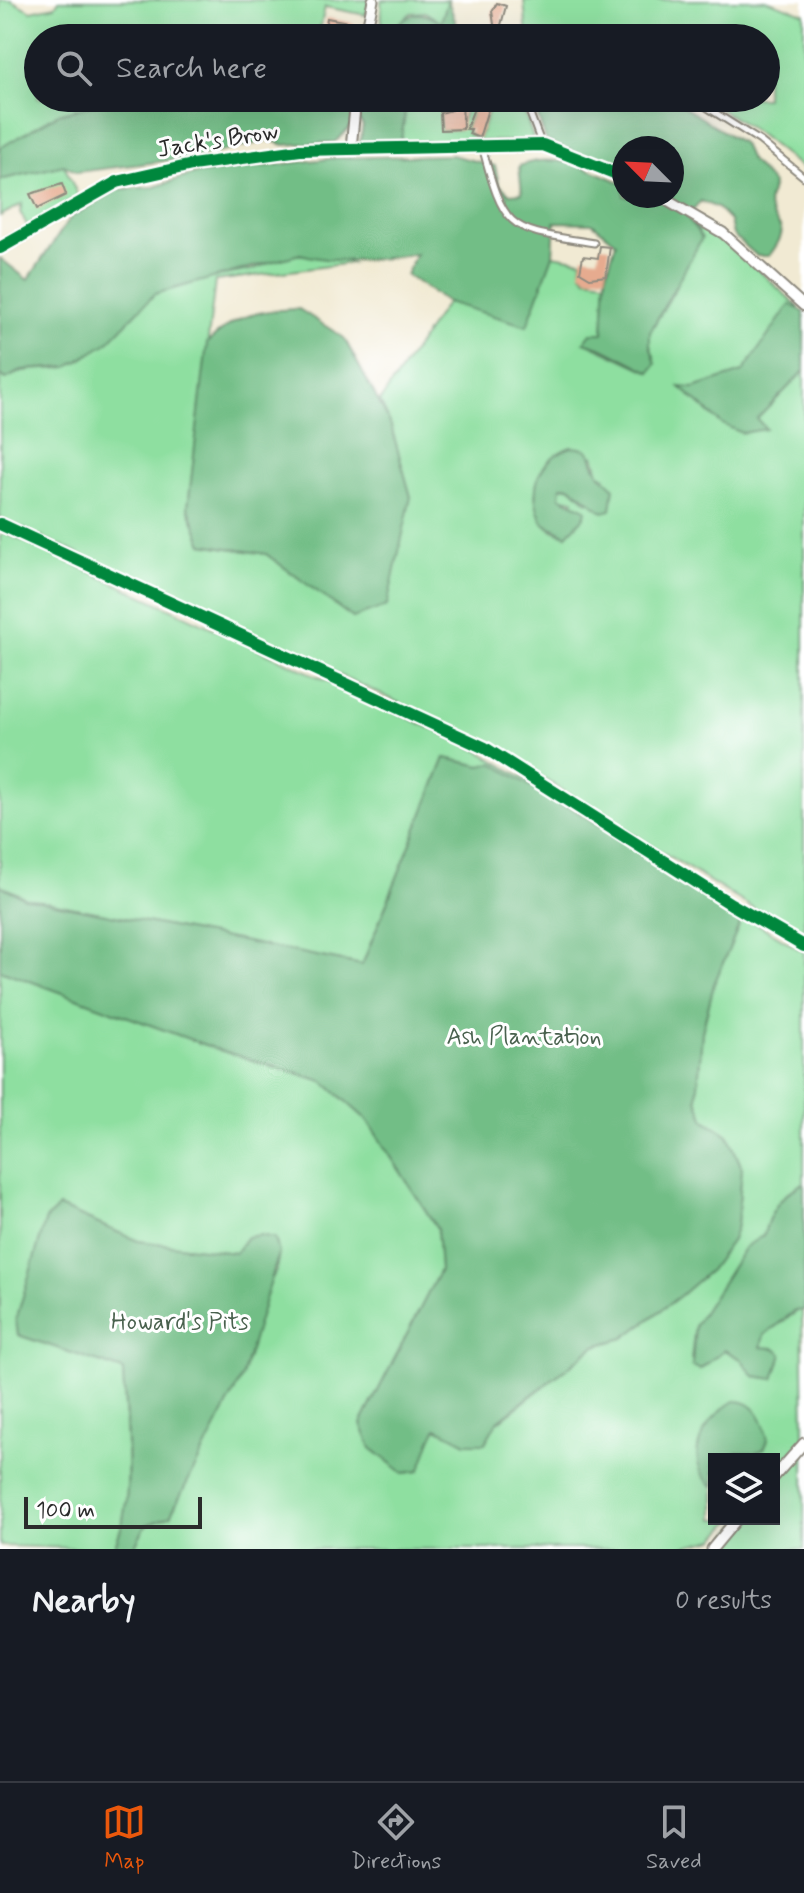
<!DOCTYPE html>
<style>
body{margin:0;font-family:Mynerve,sans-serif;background:#20242c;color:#f1f3f6}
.controls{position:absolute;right:24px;bottom:24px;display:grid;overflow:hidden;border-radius:0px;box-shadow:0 8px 32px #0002}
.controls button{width:72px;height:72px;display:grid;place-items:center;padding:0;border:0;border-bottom:2px solid #363941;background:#171b24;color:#f1f3f6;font:40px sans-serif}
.compass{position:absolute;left:612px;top:136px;width:72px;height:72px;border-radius:50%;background:#171b24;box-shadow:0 8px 32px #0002;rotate:294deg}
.scale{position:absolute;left:24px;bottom:20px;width:178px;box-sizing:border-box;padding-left:8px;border:4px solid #2b2b2b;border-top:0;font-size:22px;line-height:28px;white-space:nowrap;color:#2b2b2b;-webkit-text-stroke:6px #fff;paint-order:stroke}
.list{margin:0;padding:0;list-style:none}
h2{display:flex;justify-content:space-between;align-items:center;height:104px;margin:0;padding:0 32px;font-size:34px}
h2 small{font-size:26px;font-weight:400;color:#9ea1a6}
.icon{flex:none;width:44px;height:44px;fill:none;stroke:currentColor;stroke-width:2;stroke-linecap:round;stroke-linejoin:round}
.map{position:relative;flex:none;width:804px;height:1549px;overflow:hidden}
.search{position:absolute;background:#171b24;box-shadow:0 8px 32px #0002;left:24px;right:24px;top:24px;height:88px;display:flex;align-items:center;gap:20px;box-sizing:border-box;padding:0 28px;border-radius:44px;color:#9ea1a6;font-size:30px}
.sheet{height:232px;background:#171b24}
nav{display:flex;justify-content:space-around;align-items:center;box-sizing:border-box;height:112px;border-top:2px solid #363941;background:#171b24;font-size:22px;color:#9ea1a6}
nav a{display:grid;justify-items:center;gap:4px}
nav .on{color:#ea580c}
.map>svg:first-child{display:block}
.green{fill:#8edfa0;stroke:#5c8566;stroke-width:2;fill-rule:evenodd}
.forest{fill:#72be86;stroke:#4e7458;stroke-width:2}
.building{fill:#e6ab8f}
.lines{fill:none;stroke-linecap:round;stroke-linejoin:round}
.service-casing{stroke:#8e8a7f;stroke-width:9}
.minor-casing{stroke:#8e8a7f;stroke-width:13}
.service{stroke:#fff;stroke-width:5}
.minor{stroke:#fff;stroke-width:9}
.cycleway-casing{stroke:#fff;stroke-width:17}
.cycleway{stroke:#00873e;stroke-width:12}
.labels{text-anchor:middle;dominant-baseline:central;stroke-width:6;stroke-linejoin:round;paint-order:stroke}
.street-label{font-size:24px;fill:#2b2b2b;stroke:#fff}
.park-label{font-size:24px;fill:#49614e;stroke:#fff}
</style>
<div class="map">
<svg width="804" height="1549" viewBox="0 0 804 1549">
<rect width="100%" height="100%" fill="#fff"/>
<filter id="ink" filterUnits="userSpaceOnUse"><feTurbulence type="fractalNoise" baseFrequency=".0125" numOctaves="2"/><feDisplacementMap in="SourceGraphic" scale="16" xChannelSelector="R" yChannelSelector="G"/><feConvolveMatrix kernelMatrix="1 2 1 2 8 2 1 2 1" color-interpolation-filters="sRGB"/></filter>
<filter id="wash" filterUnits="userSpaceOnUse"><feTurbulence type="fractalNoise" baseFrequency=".006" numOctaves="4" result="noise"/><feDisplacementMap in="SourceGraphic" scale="32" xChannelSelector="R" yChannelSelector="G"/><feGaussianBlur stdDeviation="1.8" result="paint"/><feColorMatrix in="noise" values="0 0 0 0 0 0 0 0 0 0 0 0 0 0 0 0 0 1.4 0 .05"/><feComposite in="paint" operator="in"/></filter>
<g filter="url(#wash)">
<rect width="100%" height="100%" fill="#f1ead3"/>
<!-- green -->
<g class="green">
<polygon points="0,0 11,0 31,11 55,6 59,0 369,0 366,15 325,7 318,38 292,38 292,32 274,28 252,38 38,38 38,98 120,98 58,114 0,148"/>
<polygon points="381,0 448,0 441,22 425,12 411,13 393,28 382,24"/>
<polygon points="524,0 766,0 804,13 804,170 756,132 703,98 766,98 766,38 527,38"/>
<polygon points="407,98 452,98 455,110 441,114 441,130 460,129 466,108 462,98 478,98 466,128 469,135 479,138 488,113 487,102 492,98 495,104 525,114 533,137 529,141 401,142"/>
<polygon points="64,165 78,196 28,227 20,212 22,204 0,216 0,180"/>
<path d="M694 224 724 239 800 308 790 305 743 372 694 388H681L722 424 742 433 765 428 756 420 804 371V940L486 743 0 518V374L6 379C35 362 52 374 71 365 111 347 124 311 155 294 183 279 220 277 251 270 267 266 280 256 297 255 309 254 339 258 351 263L215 281 188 507 203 544 266 554 353 618 411 497 390 423 380 401 447 302 527 325 553 255 582 260 581 272 586 278 606 281 603 333 585 342 650 372 654 356 650 346V332L675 289 699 231ZM594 455 599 473 606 477 587 502 570 486 558 488 560 497 574 500 567 535C544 531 537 516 535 495Z"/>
<polygon points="6,533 476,749 570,807 481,766 445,758 362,965 25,898 0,885 0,535"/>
<path d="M738 912 804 952V1183C781 1194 769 1211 764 1235L745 1247 695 1325 691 1359 701 1369 724 1350 741 1359 754 1376 774 1379 782 1354 761 1347 764 1335 802 1308 804 1439 774 1473V1459H714V1519H733L715 1539 673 1549H133L276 1271 279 1253 275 1238H246L235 1253 138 1241 59 1207 46 1219 16 1320 18 1335 123 1370C124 1421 137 1504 113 1549L0 1546V970L219 1050 323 1081 367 1120 437 1228 440 1270 361 1424 371 1448 403 1473 419 1471 425 1446 437 1427 466 1443 497 1423 595 1346 624 1338 681 1295 710 1270 732 1240 737 1225 742 1168 728 1135 705 1120 697 1099 702 1032 714 984 740 921Z"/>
<polygon points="804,1449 804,1549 721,1549 720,1545 741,1519 774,1519 774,1483"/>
</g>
<!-- forest -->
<g class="forest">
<path d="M448 0 461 38H371L382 24 393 28C412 12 420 9 441 22Z"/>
<polygon points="120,98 407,98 401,142 360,143 363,125 358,120 335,142 284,145 270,140 198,157 77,172 64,165 0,180 0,148 58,114"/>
<path d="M532 98H670L743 144 750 160 773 184 768 203C773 230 795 222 769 256H757L733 235 730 221 717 208 701 201 687 217 702 238 650 332V345L656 364 650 372 603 348 584 342 591 333H603L606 276 616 242 592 223 555 222 553 255 527 326 447 302 406 275 416 254C376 260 339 265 300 254L155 294 106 344 68 367 22 370 6 379 0 374V258L28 280 70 218 119 189 154 187 194 174 336 158 452 155 495 166 499 184 510 194 522 193 519 166C553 151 592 169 624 184V196H646L655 201 656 196H672V148H624V171L546 141Z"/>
<polygon points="790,304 804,312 804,371 757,419 766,429 742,433 722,424 680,387 694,388 743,372"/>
<path d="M299 309 344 338 390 423 411 497 387 606 353 618 266 554 203 544 188 507 207 343C239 314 257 310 299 309Z"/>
<path d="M571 447C599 448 587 457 599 473 602 478 610 482 614 488L611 510 603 512 570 486H561L560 497 586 509 585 516 567 535 543 523C527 490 537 460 571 447Z"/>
<path d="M445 758 481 766 493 763 563 806 570 807 738 911 741 921 714 984 702 1032 697 1099 705 1120 728 1135 742 1168 737 1225 732 1240 710 1270 681 1295 624 1338 595 1346 497 1422 485 1443H466L437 1428C426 1445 428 1455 419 1471L403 1473 371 1448 361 1424 440 1270 437 1228 367 1120 323 1081 219 1050 0 970V885L25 898 362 965Z"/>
<path d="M804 1183V1310L795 1311 764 1335 761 1347 774 1348 782 1354 774 1379 754 1376 741 1359 724 1350 700 1369 692 1366 695 1325 745 1247 764 1235C769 1211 781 1194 804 1183Z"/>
<path d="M59 1207 138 1241 235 1253 247 1237 260 1235 275 1238 279 1253 242 1377 170 1516 146 1525 133 1549H113C137 1505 125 1420 123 1370L18 1335 16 1320 46 1219Z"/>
<path d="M734 1401C757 1400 764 1421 768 1440L764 1449 755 1453 736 1452 732 1459H714V1487C680 1460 704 1419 734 1401Z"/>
</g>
<g id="blocks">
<!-- building -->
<g class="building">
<polygon points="497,3 506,6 501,25 509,38 483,38 495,31 492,11"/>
<polygon points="327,18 353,23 356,26 354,38 324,34"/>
<polygon points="452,98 462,98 463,129 441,130 440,113 452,110"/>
<polygon points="478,98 488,98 490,103 479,138 469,134 471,129 466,129"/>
<polygon points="62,184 66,195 37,209 30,194"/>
<polygon points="600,246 610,247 606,276 590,278 580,272 583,256 598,258"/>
</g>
</g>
</g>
<g filter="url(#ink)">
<use href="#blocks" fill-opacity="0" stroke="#8e8a7f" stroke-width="2"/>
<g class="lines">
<!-- service casing -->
<g class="service-casing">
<g id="service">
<polyline points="524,98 542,145"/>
<polyline points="692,98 760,141 804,177"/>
<path d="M482 146C505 234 509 229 594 243"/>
</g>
</g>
<!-- minor casing -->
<g class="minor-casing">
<g id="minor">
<polyline points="365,38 373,0"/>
<polyline points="351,148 356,98"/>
<polyline points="659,196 723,233 804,306"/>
<polyline points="0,248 117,182 192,165 300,150 543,145 624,177"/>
<polyline points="0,524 485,748 731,904 804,946"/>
<polyline points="774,1477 804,1443"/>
<polyline points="712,1549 737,1519"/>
</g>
</g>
<!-- service -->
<use href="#service" class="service"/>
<!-- minor -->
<use href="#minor" class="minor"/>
<!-- cycleway casing -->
<g class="cycleway-casing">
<g id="cycleway">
<polyline points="0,248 117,182 192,165 300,150 543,145 624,177"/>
<polyline points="0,524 485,748 731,904 804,946"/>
</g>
</g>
<!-- cycleway -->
<use href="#cycleway" class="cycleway"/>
</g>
</g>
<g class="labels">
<!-- street labels -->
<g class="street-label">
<text transform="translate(218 141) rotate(-9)">Jack's Brow</text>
</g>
<!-- park labels -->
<g class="park-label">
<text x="524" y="1037">Ash Plantation</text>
<text x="180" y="1322">Howard's Pits</text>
</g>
</g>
</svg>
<div class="controls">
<button><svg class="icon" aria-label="layers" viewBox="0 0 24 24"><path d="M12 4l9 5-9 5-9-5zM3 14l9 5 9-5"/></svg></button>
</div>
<svg class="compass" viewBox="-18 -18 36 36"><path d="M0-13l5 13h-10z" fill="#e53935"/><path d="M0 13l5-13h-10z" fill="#9ea1a6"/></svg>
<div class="scale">100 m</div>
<div class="search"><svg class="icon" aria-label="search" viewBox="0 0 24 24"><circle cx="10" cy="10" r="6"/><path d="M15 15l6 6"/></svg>Search here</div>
</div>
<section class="sheet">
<h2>Nearby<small>0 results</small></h2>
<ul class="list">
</ul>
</section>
<nav>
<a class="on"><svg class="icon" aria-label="map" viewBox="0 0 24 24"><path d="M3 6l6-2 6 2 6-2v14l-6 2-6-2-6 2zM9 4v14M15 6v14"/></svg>Map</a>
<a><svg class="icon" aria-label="directions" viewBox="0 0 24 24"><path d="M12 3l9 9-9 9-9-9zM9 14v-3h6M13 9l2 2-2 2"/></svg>Directions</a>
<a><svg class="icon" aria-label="saved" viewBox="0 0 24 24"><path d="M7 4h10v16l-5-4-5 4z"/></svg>Saved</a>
</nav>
